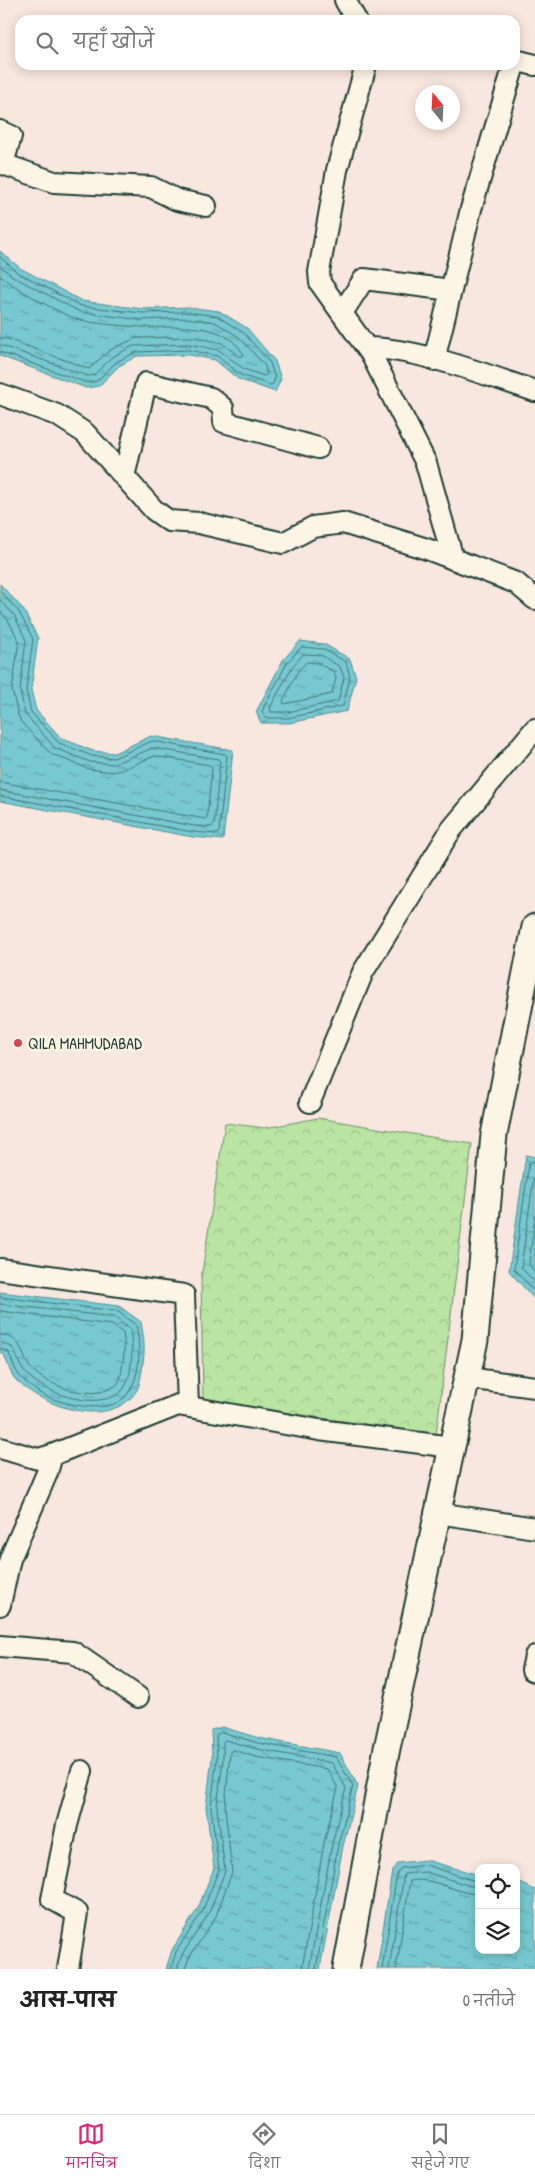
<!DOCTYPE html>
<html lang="hi">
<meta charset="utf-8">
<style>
body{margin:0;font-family:"Patrick Hand","Playpen Sans Deva",sans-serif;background:#f6f6f6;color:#222}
.controls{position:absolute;right:15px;bottom:15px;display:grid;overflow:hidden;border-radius:10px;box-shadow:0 2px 12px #0003}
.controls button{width:45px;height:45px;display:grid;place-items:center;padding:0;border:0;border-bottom:1px solid #e0e0e0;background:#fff;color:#222;font:25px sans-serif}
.compass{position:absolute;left:415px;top:85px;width:45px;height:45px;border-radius:50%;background:#fff;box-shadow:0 2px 12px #0003;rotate:342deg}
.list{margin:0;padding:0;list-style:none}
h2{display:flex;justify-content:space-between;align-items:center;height:65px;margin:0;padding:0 20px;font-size:21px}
h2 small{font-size:16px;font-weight:400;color:#767676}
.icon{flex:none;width:28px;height:28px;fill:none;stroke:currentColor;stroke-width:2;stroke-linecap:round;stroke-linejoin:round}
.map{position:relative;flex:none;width:535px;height:1969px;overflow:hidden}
.search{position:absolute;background:#fff;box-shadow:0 2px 12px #0003;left:15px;right:15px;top:15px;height:55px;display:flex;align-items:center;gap:12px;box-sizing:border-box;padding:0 18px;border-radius:15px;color:#767676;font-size:19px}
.sheet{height:145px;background:#fff}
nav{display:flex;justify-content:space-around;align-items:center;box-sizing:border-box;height:70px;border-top:1px solid #e0e0e0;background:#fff;font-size:14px;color:#767676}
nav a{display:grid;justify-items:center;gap:2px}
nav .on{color:#db2777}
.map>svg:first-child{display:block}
.forest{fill:url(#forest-crowns);stroke:#6c906a}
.water{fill:url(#water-ripples);stroke:#549092}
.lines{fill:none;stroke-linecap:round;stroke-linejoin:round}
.shore{stroke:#427573;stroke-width:1}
.minor-casing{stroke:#1f3d34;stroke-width:24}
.major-casing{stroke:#1f3d34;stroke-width:29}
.minor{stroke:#fcf5e5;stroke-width:20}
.major{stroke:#fcf5e5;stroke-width:25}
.poi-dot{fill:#d1495b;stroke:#fcf5e5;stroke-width:2}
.labels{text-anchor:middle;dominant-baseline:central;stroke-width:5;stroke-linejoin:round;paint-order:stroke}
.poi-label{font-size:16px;fill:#1f3d34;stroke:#fcf5e5;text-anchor:start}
</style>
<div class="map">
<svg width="535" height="1969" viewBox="0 0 535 1969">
<defs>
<pattern id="forest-crowns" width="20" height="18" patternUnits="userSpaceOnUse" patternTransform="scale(1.25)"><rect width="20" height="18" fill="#b9e4a1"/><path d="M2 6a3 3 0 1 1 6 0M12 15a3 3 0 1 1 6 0" fill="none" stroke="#9fc48b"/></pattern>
<pattern id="water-ripples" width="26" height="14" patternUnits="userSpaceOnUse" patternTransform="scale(1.25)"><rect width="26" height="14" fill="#77c8d1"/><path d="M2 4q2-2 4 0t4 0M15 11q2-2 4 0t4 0" fill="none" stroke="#61a4aa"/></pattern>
</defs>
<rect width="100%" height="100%" fill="#f8e7df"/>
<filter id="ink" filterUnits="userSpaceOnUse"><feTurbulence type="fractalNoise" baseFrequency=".02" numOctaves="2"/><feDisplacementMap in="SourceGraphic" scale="10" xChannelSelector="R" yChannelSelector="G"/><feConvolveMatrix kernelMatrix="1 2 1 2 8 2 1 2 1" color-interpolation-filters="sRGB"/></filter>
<g filter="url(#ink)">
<!-- forest -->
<polygon class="forest" points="318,1118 472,1144 436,1435 203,1400 201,1279 225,1123 265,1128"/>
<!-- water -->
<g class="water">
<polygon points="0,251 20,268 82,301 143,309 187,307 219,311 247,328 275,361 281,379 275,392 238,379 215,360 190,355 137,356 119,366 99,386 86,388 0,356"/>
<polygon points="0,584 23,609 38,638 31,690 36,710 61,738 93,751 114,753 151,736 233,750 223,840 193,837 0,801"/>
<polygon points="300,641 324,644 350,659 356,677 347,711 289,723 261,723 256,712 283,660"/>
<polygon points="526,1155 535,1157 535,1300 509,1271"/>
<path d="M0 1292 119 1306 141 1322C142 1329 144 1337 144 1345 145 1353 141 1383 137 1390 112 1431 42 1407 15 1379 10 1373 7 1362 4 1354L0 1353Z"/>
<polygon points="222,1727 259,1738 340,1753 358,1786 343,1846 320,1969 166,1969 172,1950 198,1908 214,1868 206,1807 212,1758 211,1730"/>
<polygon points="426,1860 479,1875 479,1950 516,1950 516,1881 535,1890 535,1969 377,1969 392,1871 398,1863"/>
</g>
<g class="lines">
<!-- shore -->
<g class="shore">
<polyline points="0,257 17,272 81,306 142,313 187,312 217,316 244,333 270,363 275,378 273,384 270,385 241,375 217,356 190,350 136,352 116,362 97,381 87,383 0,352"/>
<polyline points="0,266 14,277 80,312 142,320 186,318 215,322 239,337 265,366 267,374 264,376 244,369 219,350 189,344 133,346 112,357 94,375 88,376 0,345"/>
<path d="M0 276C14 287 60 314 77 319 93 324 125 326 142 327 177 329 223 318 244 355L240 357 222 343 194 337 136 338 110 350 89 369 8 339 0 338"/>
<polyline points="0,591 19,612 33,639 26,690 31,712 59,743 92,756 114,758 152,741 225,754 227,756 219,832 217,834 193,832 0,796"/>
<polyline points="0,600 14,615 26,640 20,690 25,714 55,748 90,762 113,764 153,748 218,759 220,761 214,825 211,827 194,826 0,790"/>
<polyline points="0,611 8,620 19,641 12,690 18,715 21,722 51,754 89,769 112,772 122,770 154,756 210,765 212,768 207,817 205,819 0,782"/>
<polygon points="302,647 323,649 346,662 350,677 343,706 288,718 265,718 262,711 287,663"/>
<polygon points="304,654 321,655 340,667 344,677 338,701 288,712 271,712 270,708 292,667"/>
<polygon points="307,662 318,663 334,672 336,678 332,694 284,704 283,701 298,671"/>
<polyline points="535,1161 529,1163 514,1269 535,1292"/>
<polyline points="535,1169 521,1267 535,1283"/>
<polyline points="535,1216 529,1264 535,1272"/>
<path d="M0 1297 117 1311 136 1325C141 1347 141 1381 124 1398 107 1415 58 1404 40 1393 33 1389 24 1381 19 1375 14 1369 12 1359 8 1351L0 1349"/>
<path d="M0 1304 114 1317 130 1329C133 1345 134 1385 118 1394 93 1410 41 1393 24 1371 18 1364 17 1354 12 1347L0 1342"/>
<path d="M0 1311 112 1325 123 1333C126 1347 123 1360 121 1375 119 1386 113 1388 103 1391 83 1398 41 1383 29 1366 20 1352 22 1336 0 1335"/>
<polyline points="171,1969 176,1952 203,1910 219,1869 211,1807 217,1758 216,1735 222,1732 258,1743 336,1757 353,1786 338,1845 316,1969"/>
<polyline points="177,1969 182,1955 209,1913 225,1871 217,1807 223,1759 223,1742 225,1740 257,1749 332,1763 346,1788 332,1844 309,1969"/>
<polyline points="185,1969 189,1958 216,1916 232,1872 225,1807 230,1752 233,1750 256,1757 327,1769 338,1788 324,1843 302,1969"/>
<polyline points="382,1969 397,1873 401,1868 426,1865 472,1880 479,1880"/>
<polyline points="389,1969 404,1874 425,1872 471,1886 479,1886"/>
<path d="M396 1969 410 1881C434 1876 455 1894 479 1894"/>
</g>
<!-- minor casing -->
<g class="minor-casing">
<g id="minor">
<polyline points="345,0 356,20"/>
<polyline points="515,60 535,65"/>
<polyline points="366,65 337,170 319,272 320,283 371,354 426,463 453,559"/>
<polyline points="0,131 11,136 3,164 54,182 151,187 177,200 206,206"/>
<polyline points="342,313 364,279 451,290"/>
<path d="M367 348C417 348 486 375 535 391"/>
<polyline points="434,360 471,209 514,65"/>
<polyline points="0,394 57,415 85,433 154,510 169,521 199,523 283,543 313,527 343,523 427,549 516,583 535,599"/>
<polyline points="124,477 146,383 211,398 223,408 224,422 318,448"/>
<polyline points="310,1102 363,972 451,830 535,729"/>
<polyline points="0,1269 184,1295 188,1406"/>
<polyline points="467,1378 535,1387"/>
<polyline points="0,1448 38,1459 52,1455 178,1405 319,1430 452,1447"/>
<polyline points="438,1513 535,1528"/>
<polyline points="0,1605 10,1559 47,1473 52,1455"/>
<polyline points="0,1646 73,1652 138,1697"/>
<polyline points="535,1656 532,1670 535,1671"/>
<polyline points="68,1969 77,1913 52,1899 67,1825 82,1771"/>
</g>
</g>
<!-- major casing -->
<g class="major-casing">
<polyline id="major" points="346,1969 386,1753 475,1340 494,1135 535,927"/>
</g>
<!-- minor -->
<use href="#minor" class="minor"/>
<!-- major -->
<use href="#major" class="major"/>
</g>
</g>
<!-- markers -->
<circle class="poi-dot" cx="18" cy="1043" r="5"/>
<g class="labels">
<!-- poi labels -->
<g class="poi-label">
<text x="28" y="1043">QILA MAHMUDABAD</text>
</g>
</g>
</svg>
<div class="controls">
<button><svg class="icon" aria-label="locate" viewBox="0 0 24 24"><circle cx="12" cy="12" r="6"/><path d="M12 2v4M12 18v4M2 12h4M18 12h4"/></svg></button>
<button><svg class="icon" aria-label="layers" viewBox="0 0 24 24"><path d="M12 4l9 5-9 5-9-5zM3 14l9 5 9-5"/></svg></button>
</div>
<svg class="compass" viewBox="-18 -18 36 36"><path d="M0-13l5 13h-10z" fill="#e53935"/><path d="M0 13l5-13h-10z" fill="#767676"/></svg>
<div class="search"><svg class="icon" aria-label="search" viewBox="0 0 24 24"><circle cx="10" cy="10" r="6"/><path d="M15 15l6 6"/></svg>यहाँ खोजें</div>
</div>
<section class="sheet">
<h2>आस-पास<small>0 नतीजे</small></h2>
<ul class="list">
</ul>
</section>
<nav>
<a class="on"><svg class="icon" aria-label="map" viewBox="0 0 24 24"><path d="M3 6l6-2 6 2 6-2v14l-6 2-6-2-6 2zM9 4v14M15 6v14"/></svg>मानचित्र</a>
<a><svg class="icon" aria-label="directions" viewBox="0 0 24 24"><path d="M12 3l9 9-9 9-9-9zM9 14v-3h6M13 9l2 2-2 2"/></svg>दिशा</a>
<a><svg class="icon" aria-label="saved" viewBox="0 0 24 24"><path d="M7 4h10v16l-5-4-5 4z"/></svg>सहेजे गए</a>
</nav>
